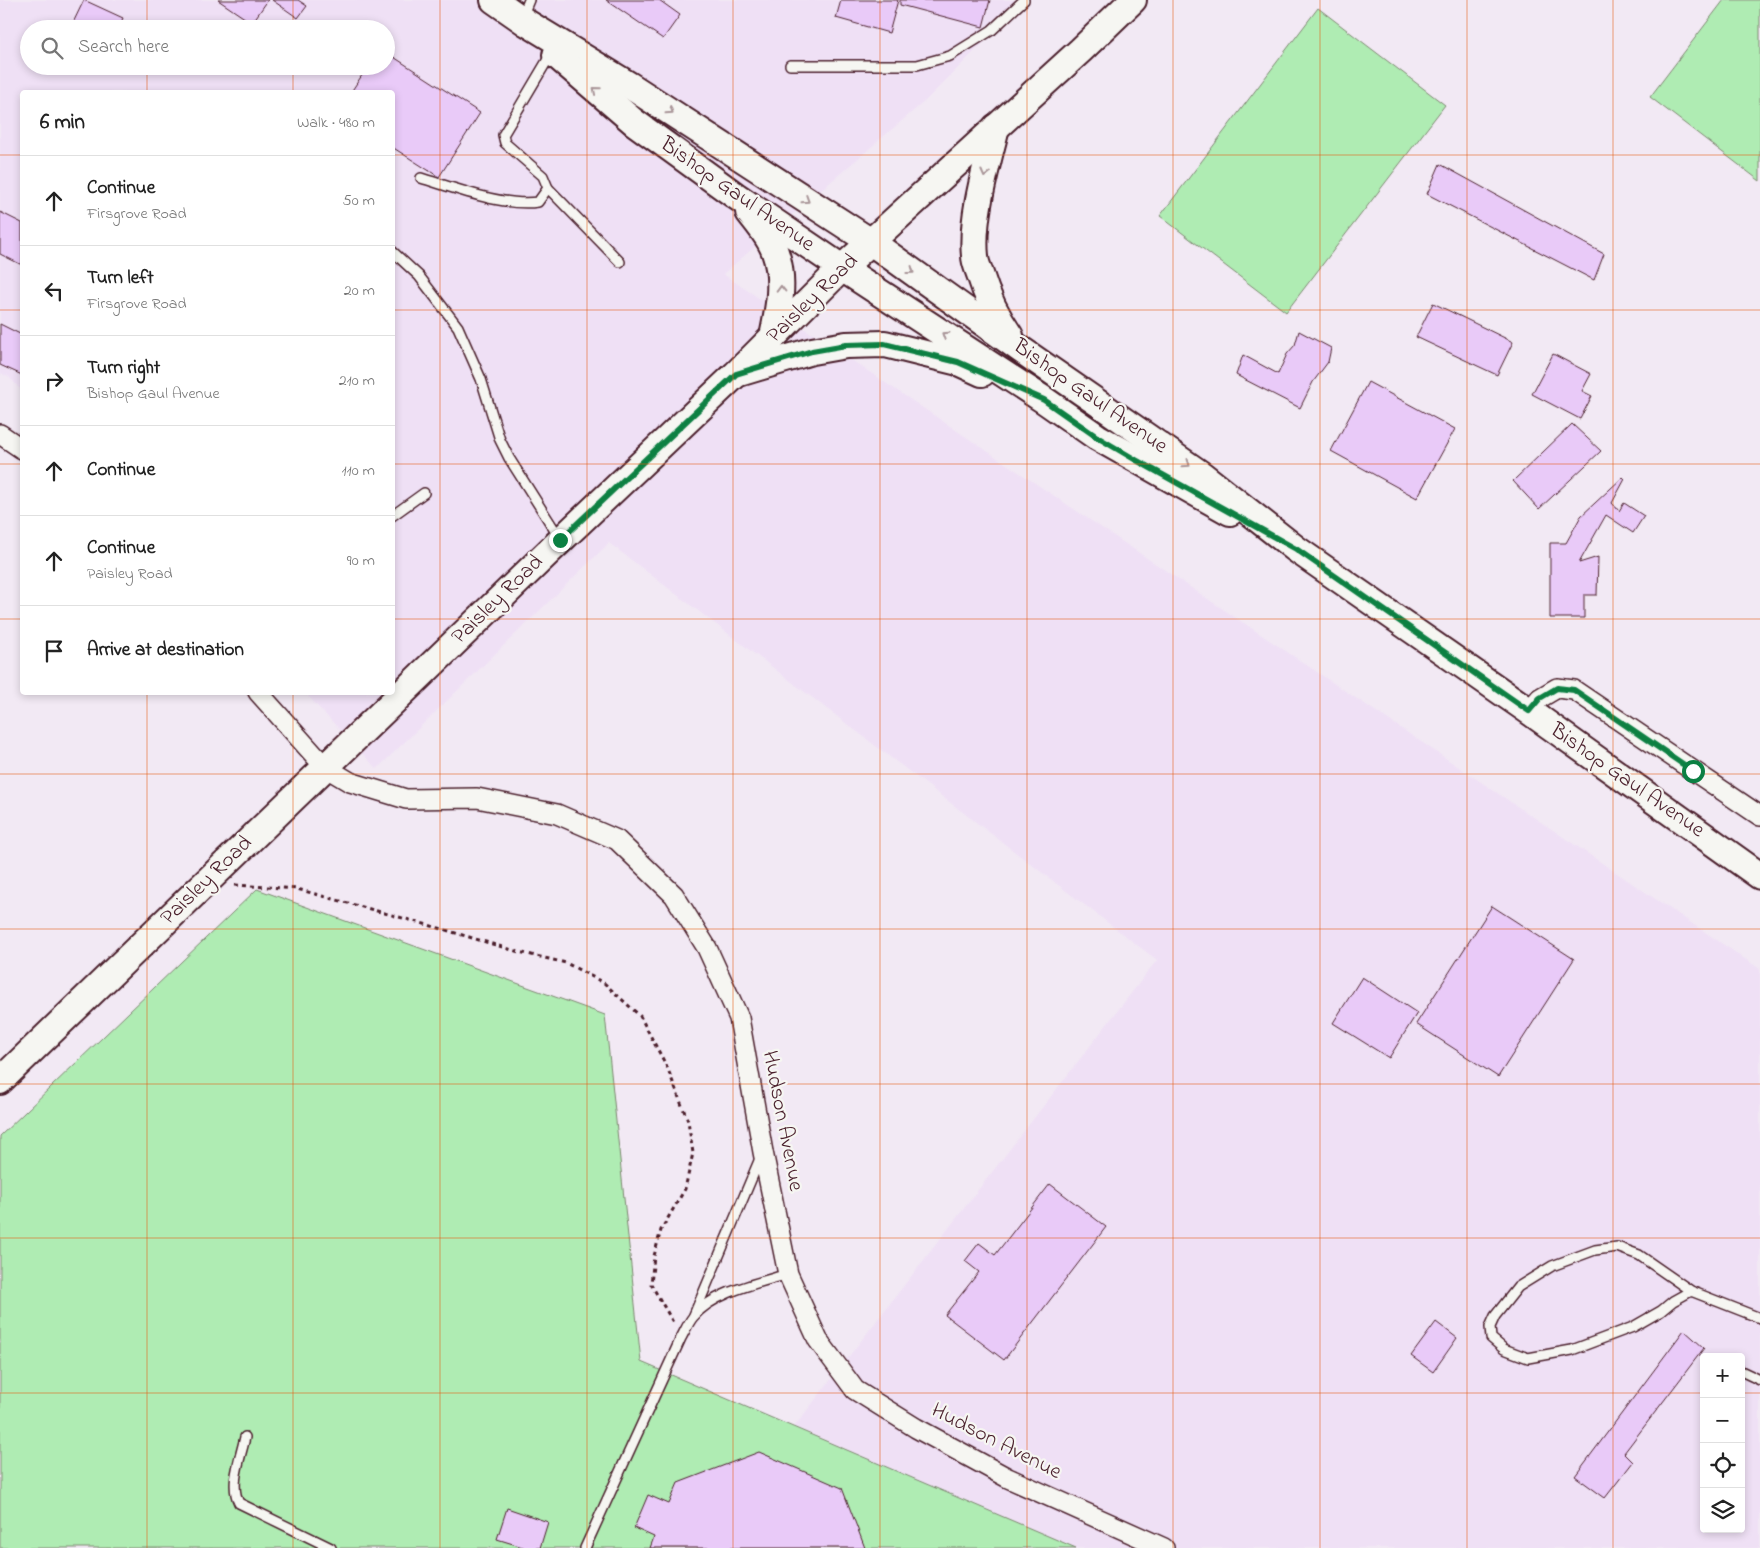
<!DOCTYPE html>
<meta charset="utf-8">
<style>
body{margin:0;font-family:"Indie Flower",sans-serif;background:#f2f2f2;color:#222}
.controls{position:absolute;right:15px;bottom:15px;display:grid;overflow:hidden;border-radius:5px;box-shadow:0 2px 8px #0003}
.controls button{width:45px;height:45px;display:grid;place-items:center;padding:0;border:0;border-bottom:1px solid #e0e0e0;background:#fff;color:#222;font:25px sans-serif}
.stop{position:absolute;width:15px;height:15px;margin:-11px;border:4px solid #0b8043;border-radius:50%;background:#fff}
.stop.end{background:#0b8043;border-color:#fff;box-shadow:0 1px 5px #0008}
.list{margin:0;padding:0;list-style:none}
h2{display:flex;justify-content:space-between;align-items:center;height:65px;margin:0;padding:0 20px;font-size:21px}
h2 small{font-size:16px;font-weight:400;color:#767676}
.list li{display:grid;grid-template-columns:32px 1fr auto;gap:15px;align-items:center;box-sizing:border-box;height:90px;padding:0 20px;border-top:1px solid #e0e0e0}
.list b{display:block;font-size:19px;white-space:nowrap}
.list p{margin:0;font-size:16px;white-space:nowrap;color:#767676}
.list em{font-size:16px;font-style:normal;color:#767676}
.icon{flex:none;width:28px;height:28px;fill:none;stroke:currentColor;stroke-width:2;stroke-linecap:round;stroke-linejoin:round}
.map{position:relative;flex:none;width:1760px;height:1548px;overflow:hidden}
.search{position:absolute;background:#fff;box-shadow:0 2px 8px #0003;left:20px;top:20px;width:375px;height:55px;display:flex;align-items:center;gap:12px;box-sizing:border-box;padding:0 18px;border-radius:28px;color:#767676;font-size:19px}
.panel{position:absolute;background:#fff;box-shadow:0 2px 8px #0003;left:20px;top:90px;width:375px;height:605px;border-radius:5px}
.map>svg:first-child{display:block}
.built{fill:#efe0f5;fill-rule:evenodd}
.green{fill:#afecb3;stroke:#7c866f}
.building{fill:#e9caf8;stroke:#4a1f2b}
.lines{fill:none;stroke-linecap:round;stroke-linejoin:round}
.lane-casing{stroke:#4a1f2b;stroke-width:12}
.street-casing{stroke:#4a1f2b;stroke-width:22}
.secondary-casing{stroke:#4a1f2b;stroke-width:30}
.path{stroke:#4a1f2b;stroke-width:3;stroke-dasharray:4 4;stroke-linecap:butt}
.lane{stroke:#f6f6f2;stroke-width:9}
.street{stroke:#f6f6f2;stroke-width:19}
.secondary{stroke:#f6f6f2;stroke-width:26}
.oneway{stroke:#a99598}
.route{stroke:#0b8043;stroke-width:6}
.grid{fill:none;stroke:#e8590c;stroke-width:1;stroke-opacity:0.55}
.labels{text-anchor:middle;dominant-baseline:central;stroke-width:4.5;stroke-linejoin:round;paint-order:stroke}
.street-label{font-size:22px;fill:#4a1f2b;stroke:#f6f6f2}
</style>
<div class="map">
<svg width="1760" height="1548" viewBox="0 0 1760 1548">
<rect width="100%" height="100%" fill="#f2e9f4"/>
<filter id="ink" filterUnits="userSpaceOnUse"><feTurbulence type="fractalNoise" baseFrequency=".02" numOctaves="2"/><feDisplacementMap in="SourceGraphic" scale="10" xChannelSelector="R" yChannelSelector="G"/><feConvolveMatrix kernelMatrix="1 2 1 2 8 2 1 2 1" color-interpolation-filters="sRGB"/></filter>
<g filter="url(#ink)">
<!-- built -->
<path class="built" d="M0 0H1026L925 101 723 274 1760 969V1548H1076L794 1427 1157 960 609 543 377 769 305 693 392 692V92H22V391L9 377 0 373ZM29 29H386V66H29ZM1704 1357H1741V1529H1704Z"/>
<!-- green -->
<g class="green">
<polygon points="1724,0 1760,0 1760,181 1650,97"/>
<polygon points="1318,8 1445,105 1286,312 1160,216"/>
<polygon points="257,889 605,1015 641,1362 1076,1548 0,1548 0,1136"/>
</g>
<!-- building -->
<g class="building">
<polygon points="84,0 123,18 118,29 70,29"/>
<polygon points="218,0 268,0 252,23"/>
<polygon points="272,0 298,0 307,6 298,18"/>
<polygon points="606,0 659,0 680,15 663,39"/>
<polygon points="841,0 898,0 889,33 836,18"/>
<polygon points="900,0 990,0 983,27 900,5"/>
<polygon points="386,52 480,113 439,177 392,147 392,92 351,92 368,66 386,66"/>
<polygon points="1440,164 1604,254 1594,280 1427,194"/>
<polygon points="0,212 22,223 22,265 0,254"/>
<polygon points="1433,303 1513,342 1497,375 1416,337"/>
<polygon points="0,324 22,335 22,375 0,365"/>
<polygon points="1299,331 1331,348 1328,362 1313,382 1300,408 1236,375 1243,355 1278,374 1287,354 1295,345"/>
<polygon points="1553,354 1591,374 1582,391 1592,396 1580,419 1532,394"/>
<polygon points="1368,382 1455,429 1417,498 1331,451"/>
<polygon points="1572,424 1601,451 1539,509 1513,481"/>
<polygon points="1623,477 1625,479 1612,503 1619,511 1624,503 1644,516 1633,533 1606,515 1579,563 1598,557 1597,595 1584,595 1584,618 1550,618 1550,543 1566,543 1581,516"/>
<polygon points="1492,906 1574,959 1498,1077 1416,1024"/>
<polygon points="1362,977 1417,1013 1389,1058 1333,1023"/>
<polygon points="1050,1184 1106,1227 1004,1360 945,1315 979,1272 965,1261 979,1243 995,1255"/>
<polygon points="1436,1322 1457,1338 1433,1372 1411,1356"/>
<polygon points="1684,1330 1704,1348 1624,1453 1633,1462 1605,1498 1575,1476"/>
<polygon points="759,1452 842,1488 865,1548 650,1548 654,1537 634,1528 648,1495 669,1504 678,1483"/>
<polygon points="507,1508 548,1522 540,1548 526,1548 497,1539"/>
</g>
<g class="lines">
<!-- lane casing -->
<g class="lane-casing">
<g id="lane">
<polyline points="522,17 529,0"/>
<polyline points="551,54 503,135 505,143 543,176 548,188 620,262"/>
<polyline points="790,65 917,65 950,56 992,30 1024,0"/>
<path d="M421 178C454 188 504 207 538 202L548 188"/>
<polyline points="392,251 419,276 458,327 481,379 500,440 509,458 559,537"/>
<polyline points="392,516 424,493"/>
<polyline points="1691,1291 1673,1301 1661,1311 1633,1327 1572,1350 1528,1358 1504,1349 1491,1338 1490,1327 1495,1316 1518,1287 1552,1266 1595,1250 1617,1247 1639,1255 1691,1291 1760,1318"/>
<polyline points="694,1315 761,1156"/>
<polyline points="1741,1371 1760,1380"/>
<path d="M245 1437C241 1457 229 1484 239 1503L331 1548"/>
<path d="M585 1548 681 1338C685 1331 688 1323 693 1317 713 1292 758 1283 788 1274"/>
</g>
</g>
<!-- street casing -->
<g class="street-casing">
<g id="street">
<polyline points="0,434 22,449"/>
<polyline points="258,692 325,767 350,782 406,799 477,798 557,814 617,840 674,895 707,948 739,1018 763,1152 788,1274 818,1340 855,1390 916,1428 1008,1478 1164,1548"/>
<polyline points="1529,711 1540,698 1557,688 1574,690 1760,816"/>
</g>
</g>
<!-- secondary casing -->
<g class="secondary-casing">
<g id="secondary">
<polyline points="494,0 527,23 629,85 871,242 1020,349 1202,475 1296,549 1529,711 1760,876"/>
<polyline points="556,55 634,122 736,196 842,268 1044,400 1097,437 1230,512"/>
<path d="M996 127C987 165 971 217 975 256 975 262 978 268 980 274 987 297 996 316 1010 336"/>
<path d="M749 212C758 224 770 237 775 252 785 280 779 308 773 337"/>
<polyline points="739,373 812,351 846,345 885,344 958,362 982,373"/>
<polyline points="0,1081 561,540 736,374 842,268 1081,50 1133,0"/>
</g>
</g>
<!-- path -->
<polyline class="path" points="235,885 297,889 439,928 519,952 566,963 604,983 640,1016 667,1067 688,1121 693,1153 685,1189 661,1230 654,1256 651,1284 674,1324"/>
<!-- lane -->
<use href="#lane" class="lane"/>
<!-- street -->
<use href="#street" class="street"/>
<!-- secondary -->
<use href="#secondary" class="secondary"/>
</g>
<!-- one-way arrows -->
<defs><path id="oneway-chevron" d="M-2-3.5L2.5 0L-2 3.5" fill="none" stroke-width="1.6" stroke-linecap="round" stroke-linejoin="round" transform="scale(1.25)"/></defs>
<g class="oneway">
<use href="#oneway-chevron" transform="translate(596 90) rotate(-140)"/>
<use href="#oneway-chevron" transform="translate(670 111) rotate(33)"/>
<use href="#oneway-chevron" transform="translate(985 174) rotate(104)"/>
<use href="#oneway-chevron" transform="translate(806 200) rotate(33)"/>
<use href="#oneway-chevron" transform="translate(911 271) rotate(36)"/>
<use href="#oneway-chevron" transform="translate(781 289) rotate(-91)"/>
<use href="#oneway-chevron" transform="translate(945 335) rotate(-147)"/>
<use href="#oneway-chevron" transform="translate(1187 464) rotate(35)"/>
</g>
</g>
<g class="lines" filter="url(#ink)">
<!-- route -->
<polyline class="route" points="560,540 736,374 812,351 846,345 884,344 958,362 1044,400 1097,437 1136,460 1296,549 1529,711 1540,698 1557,688 1574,690 1693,771"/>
</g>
<!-- grid -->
<path class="grid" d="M147 0V29M293 0V29M440 0V1548M587 0V1548M733 0V1548M880 0V1548M1027 0V1548M1173 0V1548M1320 0V1548M1467 0V1548M1613 0V1548M147 66V92M293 66V92M0 155H22M392 155H1760M0 310H22M392 310H1760M0 464H22M392 464H1760M0 619H22M392 619H1760M147 692V1548M293 692V1548M0 774H1760M0 929H1760M0 1084H1760M0 1238H1760M0 1393H1704M1741 1393H1760"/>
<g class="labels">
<!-- street labels -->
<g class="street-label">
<text transform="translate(737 195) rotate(35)">Bishop Gaul Avenue</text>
<text transform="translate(813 299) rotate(-44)">Paisley Road</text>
<text transform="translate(1090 397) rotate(35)">Bishop Gaul Avenue</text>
<text transform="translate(498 600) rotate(-44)">Paisley Road</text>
<text transform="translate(1627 781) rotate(35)">Bishop Gaul Avenue</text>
<text transform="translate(207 881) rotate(-44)">Paisley Road</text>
<text transform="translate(782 1121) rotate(79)">Hudson Avenue</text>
<text transform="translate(996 1442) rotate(27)">Hudson Avenue</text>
</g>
</g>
</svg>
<div class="controls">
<button>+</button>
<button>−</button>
<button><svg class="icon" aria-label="locate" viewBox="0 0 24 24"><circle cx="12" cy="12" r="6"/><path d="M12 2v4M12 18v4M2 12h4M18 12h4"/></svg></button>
<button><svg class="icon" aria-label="layers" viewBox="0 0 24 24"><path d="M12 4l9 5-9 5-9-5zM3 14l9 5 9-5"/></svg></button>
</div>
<div class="stop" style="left:1693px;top:771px"></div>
<div class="stop end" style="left:560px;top:540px"></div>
<div class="search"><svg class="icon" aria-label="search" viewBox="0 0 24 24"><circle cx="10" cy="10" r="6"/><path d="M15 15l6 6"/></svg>Search here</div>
<section class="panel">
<h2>6 min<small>Walk · 480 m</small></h2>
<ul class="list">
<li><svg class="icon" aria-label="ahead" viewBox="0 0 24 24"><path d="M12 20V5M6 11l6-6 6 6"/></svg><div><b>Continue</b><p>Firsgrove Road</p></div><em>50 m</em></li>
<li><svg class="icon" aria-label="left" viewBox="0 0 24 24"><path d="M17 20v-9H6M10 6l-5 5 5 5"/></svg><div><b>Turn left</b><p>Firsgrove Road</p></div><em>20 m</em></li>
<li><svg class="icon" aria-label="right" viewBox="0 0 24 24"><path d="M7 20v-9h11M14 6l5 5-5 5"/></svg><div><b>Turn right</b><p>Bishop Gaul Avenue</p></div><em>210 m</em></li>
<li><svg class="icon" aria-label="ahead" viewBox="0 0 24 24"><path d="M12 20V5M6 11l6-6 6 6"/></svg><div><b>Continue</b></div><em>110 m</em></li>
<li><svg class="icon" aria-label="ahead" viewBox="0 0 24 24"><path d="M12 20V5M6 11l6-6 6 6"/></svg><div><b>Continue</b><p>Paisley Road</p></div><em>90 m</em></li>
<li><svg class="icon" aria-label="arrive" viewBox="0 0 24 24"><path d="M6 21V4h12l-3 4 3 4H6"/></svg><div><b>Arrive at destination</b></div></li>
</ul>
</section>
</div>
